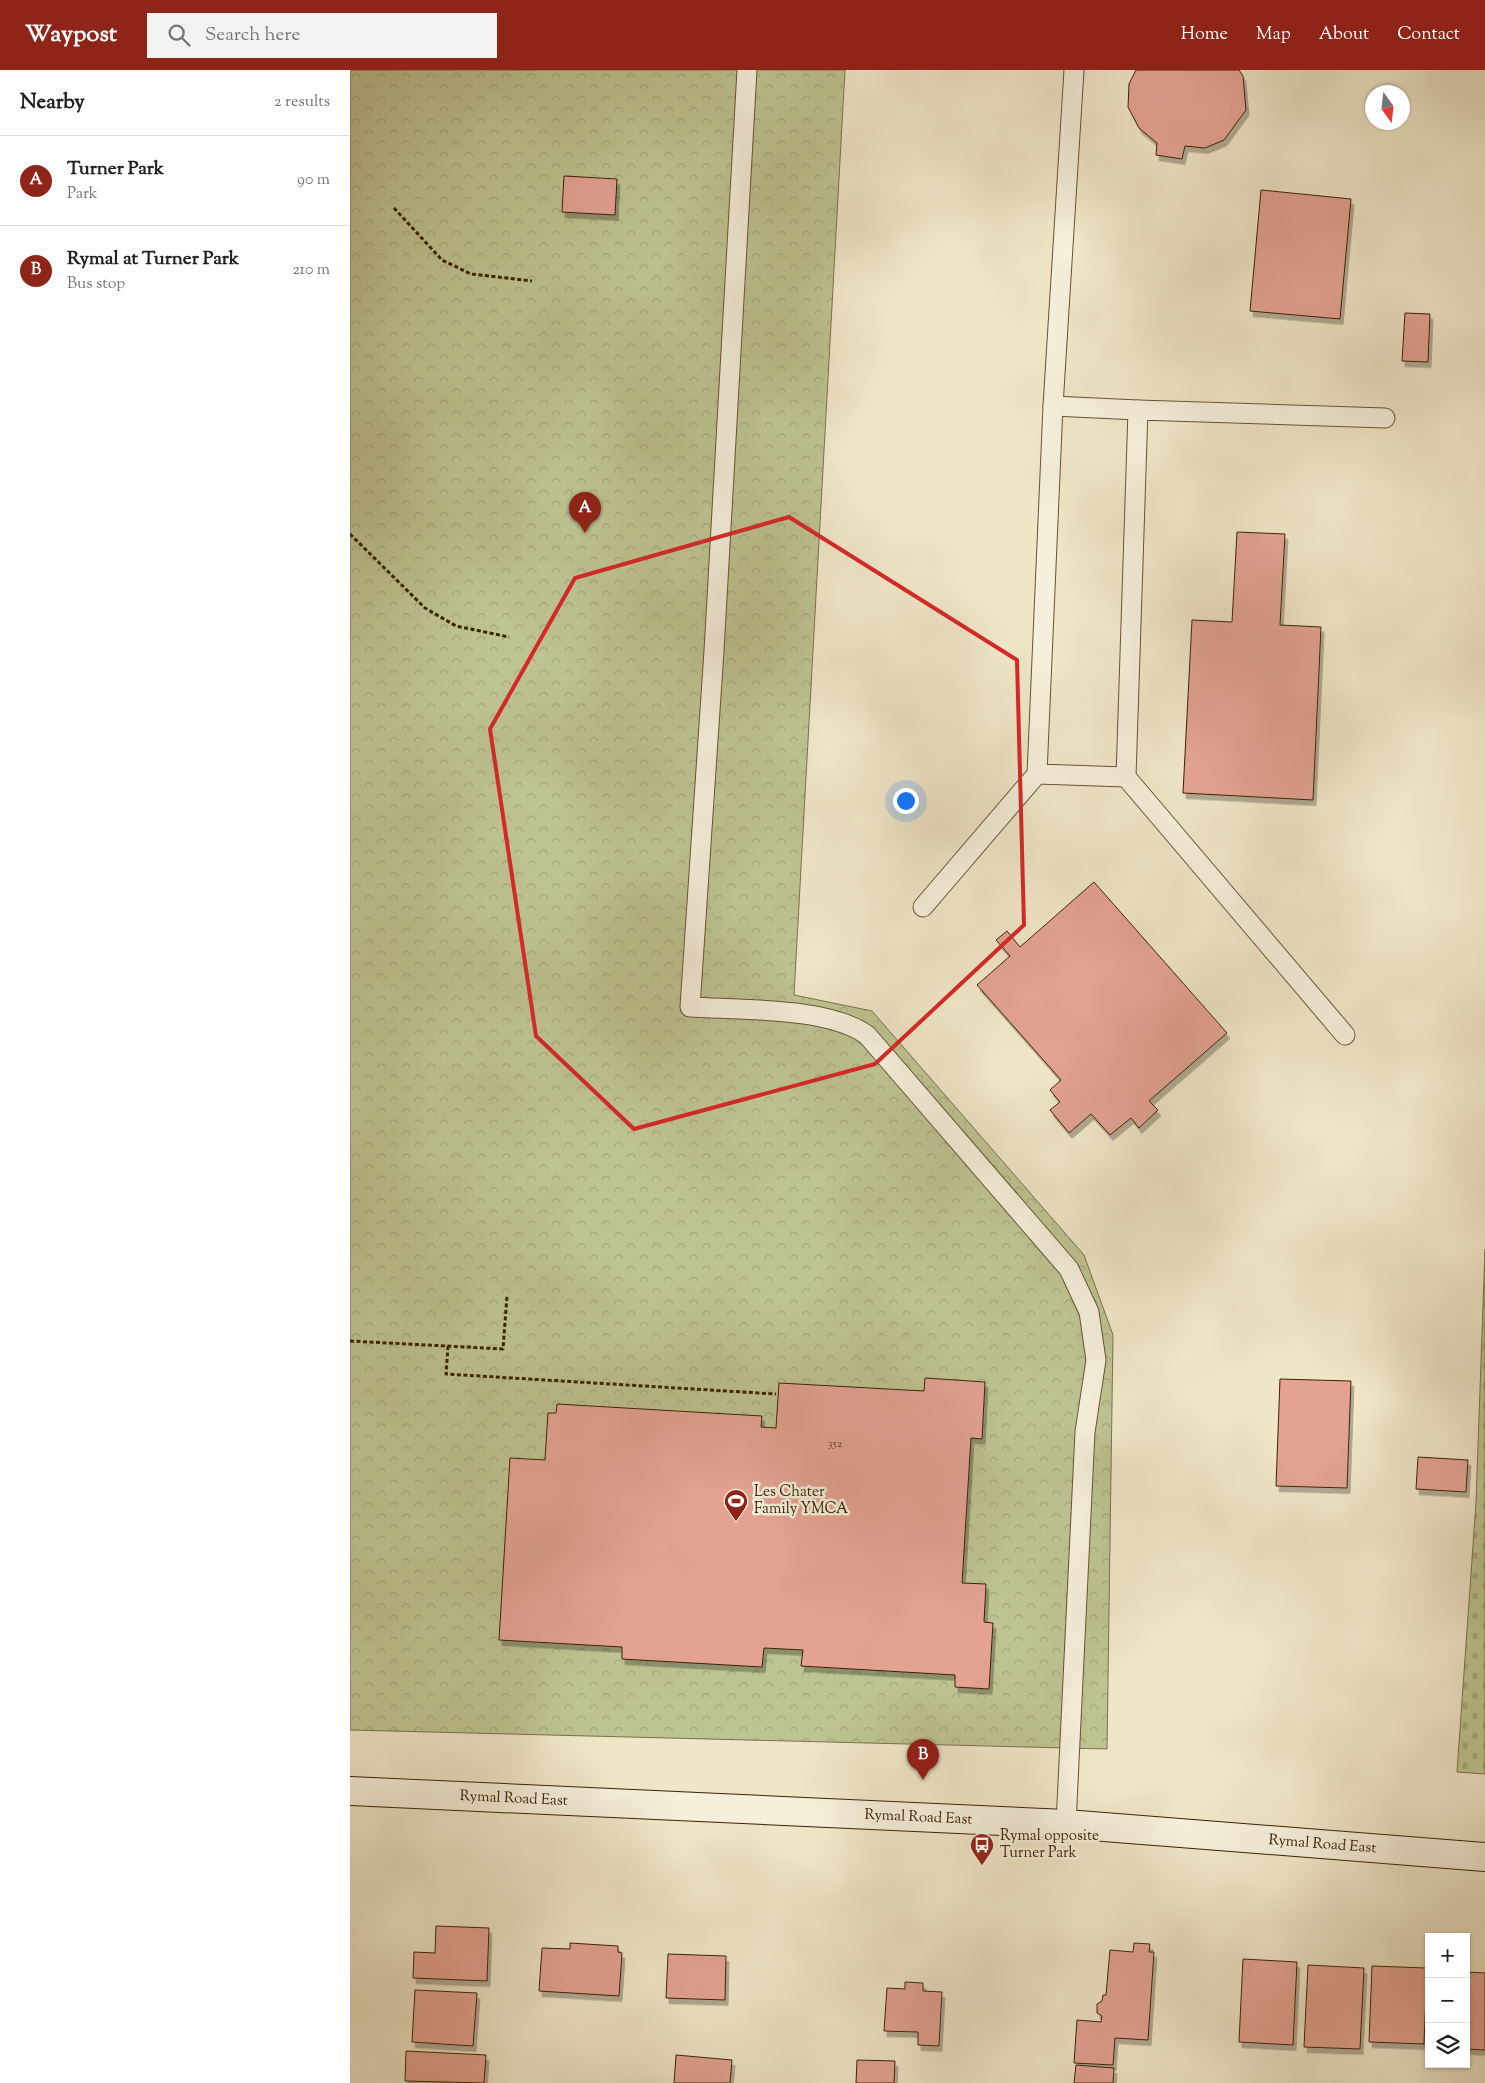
<!DOCTYPE html>
<meta charset="utf-8">
<style>
body{margin:0;font-family:"Sorts Mill Goudy",serif;background:#f2f2f2;color:#202124}
.controls{position:absolute;right:15px;bottom:15px;display:grid;overflow:hidden;border-radius:0px;box-shadow:0 1px 4px #0004}
.controls button{width:45px;height:45px;display:grid;place-items:center;padding:0;border:0;border-bottom:1px solid #e0e0e0;background:#fff;color:#202124;font:25px sans-serif}
.compass{position:absolute;left:1015px;top:15px;width:45px;height:45px;border-radius:50%;background:#fff;box-shadow:0 1px 4px #0004;rotate:165deg}
.you{position:absolute;left:555px;top:730px;width:18px;height:18px;margin:-12px;border:4px solid #fff;border-radius:50%;background:#1a73e8;box-shadow:0 0 0 8px #1a73e833}
.badge{display:grid;place-items:center;width:32px;height:32px;border-radius:50%;background:#8f2418;color:#fff;font-size:16px;font-weight:700}
.pin{position:absolute;translate:-50% -41px;filter:drop-shadow(0 1px 2px #0008)}
.pin::after{content:'';position:absolute;top:26px;width:18px;height:15px;background:inherit;clip-path:polygon(0 0,100% 0,50% 100%)}
.list{margin:0;padding:0;list-style:none}
h2{display:flex;justify-content:space-between;align-items:center;height:65px;margin:0;padding:0 20px;font-size:21px}
h2 small{font-size:16px;font-weight:400;color:#757577}
.list li{display:grid;grid-template-columns:32px 1fr auto;gap:15px;align-items:center;box-sizing:border-box;height:90px;padding:0 20px;border-top:1px solid #e0e0e0}
.list b{display:block;font-size:19px;white-space:nowrap}
.list p{margin:0;font-size:16px;white-space:nowrap;color:#757577}
.list em{font-size:16px;font-style:normal;color:#757577}
.icon{flex:none;width:28px;height:28px;fill:none;stroke:currentColor;stroke-width:2;stroke-linecap:round;stroke-linejoin:round}
.map{position:relative;flex:none;width:1135px;height:2013px;overflow:hidden}
header{display:flex;align-items:center;gap:30px;box-sizing:border-box;height:70px;padding:0 25px;background:#8f2418;color:#fff}
header strong{font-size:24px}
nav{display:flex;gap:28px;margin-inline-start:auto;font-size:18px}
.search{width:350px;height:45px;background:#f2f2f2;display:flex;align-items:center;gap:12px;box-sizing:border-box;padding:0 18px;border-radius:0px;color:#757577;font-size:19px}
main{display:flex}
aside{flex:1;background:#fff}
.map>svg:first-child{display:block}
.cemetery{fill:url(#cemetery-stones);stroke:#7c724a}
.park{fill:url(#park-crowns);stroke:#7c724a}
.building{fill:#e3a292;stroke:#3b2202;filter:url(#shadow)}
.lines{fill:none;stroke-linecap:round;stroke-linejoin:round}
.service-casing{stroke:#685334;stroke-width:21}
.secondary-casing{stroke:#3b2202;stroke-width:30}
.path{stroke:#3b2202;stroke-width:3;stroke-dasharray:4 2.5;stroke-linecap:butt}
.service{stroke:#f5efdb;stroke-width:19}
.secondary{stroke:#f5efdb;stroke-width:28}
.marked{fill:none;stroke:#d62828;stroke-width:4;stroke-linejoin:round}
.labels{text-anchor:middle;dominant-baseline:central;stroke-width:5;stroke-linejoin:round;paint-order:stroke}
.number-label{font-size:12px;fill:#654226}
.poi-label{font-size:15px;fill:#3b2202;stroke:#f5efdb;text-anchor:start}
.street-label{font-size:15px;fill:#3b2202;stroke:#f5efdb}
</style>
<header>
<strong>Waypost</strong>
<div class="search"><svg class="icon" aria-label="search" viewBox="0 0 24 24"><circle cx="10" cy="10" r="6"/><path d="M15 15l6 6"/></svg>Search here</div>
<nav><a>Home</a><a>Map</a><a>About</a><a>Contact</a></nav>
</header>
<main>
<aside>
<h2>Nearby<small>2 results</small></h2>
<ul class="list">
<li><span class="badge">A</span><div><b>Turner Park</b><p>Park</p></div><em>90 m</em></li>
<li><span class="badge">B</span><div><b>Rymal at Turner Park</b><p>Bus stop</p></div><em>210 m</em></li>
</ul>
</aside>
<div class="map">
<svg width="1135" height="2013" viewBox="0 0 1135 2013">
<defs>
<pattern id="cemetery-stones" width="16" height="16" patternUnits="userSpaceOnUse" patternTransform="scale(1.25)"><rect width="16" height="16" fill="#bec392"/><path d="M2 7V4a2 2 0 0 1 4 0v3zM10 15v-3a2 2 0 0 1 4 0v3z" fill="#a4a77c"/></pattern>
<pattern id="park-crowns" width="20" height="18" patternUnits="userSpaceOnUse" patternTransform="scale(1.25)"><rect width="20" height="18" fill="#bec392"/><path d="M2 6a3 3 0 1 1 6 0M12 15a3 3 0 1 1 6 0" fill="none" stroke="#a4a77c"/></pattern>
<filter id="shadow"><feDropShadow dx="3" dy="5.5" stdDeviation="0" flood-color="#0004"/></filter>
</defs>
<rect width="100%" height="100%" fill="#efe6c8"/>
<filter id="stains"><feTurbulence type="fractalNoise" baseFrequency=".004" numOctaves="4"/><feColorMatrix values="0 0 0 0 .2 0 0 0 0 .09 0 0 0 0 .02 0 0 0 .5 -.17"/></filter>
<radialGradient id="worn" r=".72"><stop offset=".6" stop-color="#630" stop-opacity="0"/><stop offset="1" stop-color="#630" stop-opacity=".3"/></radialGradient>
<!-- cemetery -->
<polygon class="cemetery" points="1135,1179 1135,1704 1107,1702 1126,1433"/>
<!-- park -->
<polygon class="park" points="0,0 495,0 444,925 522,941 734,1185 763,1265 757,1679 0,1660"/>
<!-- building -->
<g class="building">
<polygon points="786,0 889,0 893,6 896,40 874,70 855,78 835,76 832,89 806,85 807,73 789,58 778,37 779,14"/>
<polygon points="214,106 267,109 265,145 212,142"/>
<polygon points="911,120 1001,129 990,249 900,241"/>
<polygon points="1055,243 1080,244 1078,292 1052,291"/>
<polygon points="887,462 935,464 930,555 971,557 963,730 833,723 842,550 882,552"/>
<polygon points="744,812 877,963 799,1031 808,1040 789,1058 781,1048 760,1065 741,1044 719,1063 700,1040 710,1032 700,1020 711,1010 627,915 660,886 646,870 657,861 670,877"/>
<polygon points="575,1308 635,1312 632,1369 621,1368 612,1513 636,1514 634,1552 643,1553 639,1619 605,1617 605,1605 451,1596 453,1580 414,1578 412,1597 272,1589 272,1577 149,1570 160,1388 195,1390 198,1343 206,1343 207,1334 412,1346 411,1357 426,1358 429,1313 574,1321"/>
<polygon points="930,1309 1001,1311 997,1418 926,1416"/>
<polygon points="1068,1387 1118,1390 1116,1422 1066,1419"/>
<polygon points="86,1856 139,1858 137,1911 63,1908 64,1882 85,1883"/>
<polygon points="220,1873 268,1876 268,1882 272,1883 269,1926 189,1921 192,1878 220,1879"/>
<polygon points="784,1873 800,1874 799,1882 804,1882 798,1970 765,1968 763,1995 724,1993 727,1950 751,1952 752,1946 747,1943 747,1934 752,1931 753,1925 756,1925 760,1880 783,1882"/>
<polygon points="318,1884 376,1886 375,1930 316,1928"/>
<polygon points="893,1889 947,1892 943,1975 889,1972"/>
<polygon points="958,1895 1014,1898 1010,1979 954,1977"/>
<polygon points="1022,1896 1077,1898 1074,1974 1019,1972"/>
<polygon points="1116,1902 1135,1903 1135,1980 1116,1979"/>
<polygon points="555,1912 573,1913 573,1921 592,1922 589,1976 568,1975 568,1962 534,1961 537,1918 555,1919"/>
<polygon points="65,1920 127,1923 123,1976 62,1972"/>
<polygon points="56,1981 136,1985 134,2013 55,2011"/>
<polygon points="326,1985 382,1990 380,2013 324,2013"/>
<polygon points="507,1990 545,1991 544,2013 506,2013"/>
<polygon points="726,1995 764,1998 763,2013 724,2013"/>
</g>
<g class="lines">
<!-- service casing -->
<g class="service-casing">
<g id="service">
<path d="M397 0 364 581 340 937C390 940 478 937 517 965L719 1199 739 1242 746 1290 735 1362 716 1754"/>
<polyline points="703,336 724,0"/>
<polyline points="776,707 687,704 703,336 788,340"/>
<polyline points="573,837 687,704"/>
<polyline points="995,965 776,707 788,340 1035,348"/>
</g>
</g>
<!-- secondary casing -->
<g class="secondary-casing">
<g id="secondary">
<path id="s1" d="M0 1721 716 1754 1135 1787"/>
</g>
</g>
<!-- path -->
<g class="path">
<polyline points="44,138 92,190 121,204 182,211"/>
<polyline points="0,464 75,538 106,556 159,567"/>
<polyline points="0,1271 153,1279 157,1226"/>
<polyline points="98,1276 96,1304 426,1324"/>
</g>
<!-- service -->
<use href="#service" class="service"/>
<!-- secondary -->
<use href="#secondary" class="secondary"/>
</g>
<!-- marked area -->
<path class="marked" d="M439 447 667 590 674 855 525 994 284 1059 186 966 140 659 225 508Z"/>
<!-- icons -->
<defs>
<g id="stadium-pin" transform="scale(1.25)"><path d="M0 17L-7.5 6A9.5 9.5 0 1 1 7.5 6Z" fill="#8f2418" stroke="#f5efdb"/><path d="M0-5a6.5 5 0 1 0 0 10a6.5 5 0 1 0 0-10ZM-3.5-1.8h7v3.6h-7Z" fill="#fff"/></g>
<g id="bus-pin" transform="scale(1.25)"><path d="M0 17L-7.5 6A9.5 9.5 0 1 1 7.5 6Z" fill="#8f2418" stroke="#f5efdb"/><path d="M-5-6H5V4H4V6H2V4H-2V6H-4V4H-5ZM-3.5-4V0h7V-4ZM-3.5 1.2v1.5H-2V1.2ZM2 1.2v1.5H3.5V1.2Z" fill="#fff"/></g>
</defs>
<g fill-rule="evenodd">
<use href="#stadium-pin" x="386" y="1431"/>
<use href="#bus-pin" x="632" y="1775"/>
</g>
<g class="labels">
<!-- number labels -->
<g class="number-label">
<text x="485" y="1374">352</text>
</g>
<!-- poi labels -->
<g class="poi-label">
<text x="404" y="1422">Les Chater<tspan x="404" dy="17">Family YMCA</tspan></text>
<text x="650" y="1766">Rymal opposite<tspan x="650" dy="17">Turner Park</tspan></text>
</g>
<!-- street labels -->
<g class="street-label">
<text stroke="none"><textPath href="#s1" startOffset="164">Rymal Road East</textPath></text>
<text stroke="none"><textPath href="#s1" startOffset="569">Rymal Road East</textPath></text>
<text stroke="none"><textPath href="#s1" startOffset="974">Rymal Road East</textPath></text>
</g>
</g>
<rect width="100%" height="100%" filter="url(#stains)"/>
<rect width="100%" height="100%" fill="url(#worn)"/>
</svg>
<div class="controls">
<button>+</button>
<button>−</button>
<button><svg class="icon" aria-label="layers" viewBox="0 0 24 24"><path d="M12 4l9 5-9 5-9-5zM3 14l9 5 9-5"/></svg></button>
</div>
<svg class="compass" viewBox="-18 -18 36 36"><path d="M0-13l5 13h-10z" fill="#e53935"/><path d="M0 13l5-13h-10z" fill="#757577"/></svg>
<div class="you"></div>
<div class="pin badge" style="left:235px;top:463px">A</div>
<div class="pin badge" style="left:573px;top:1710px">B</div>
</div>
</main>
